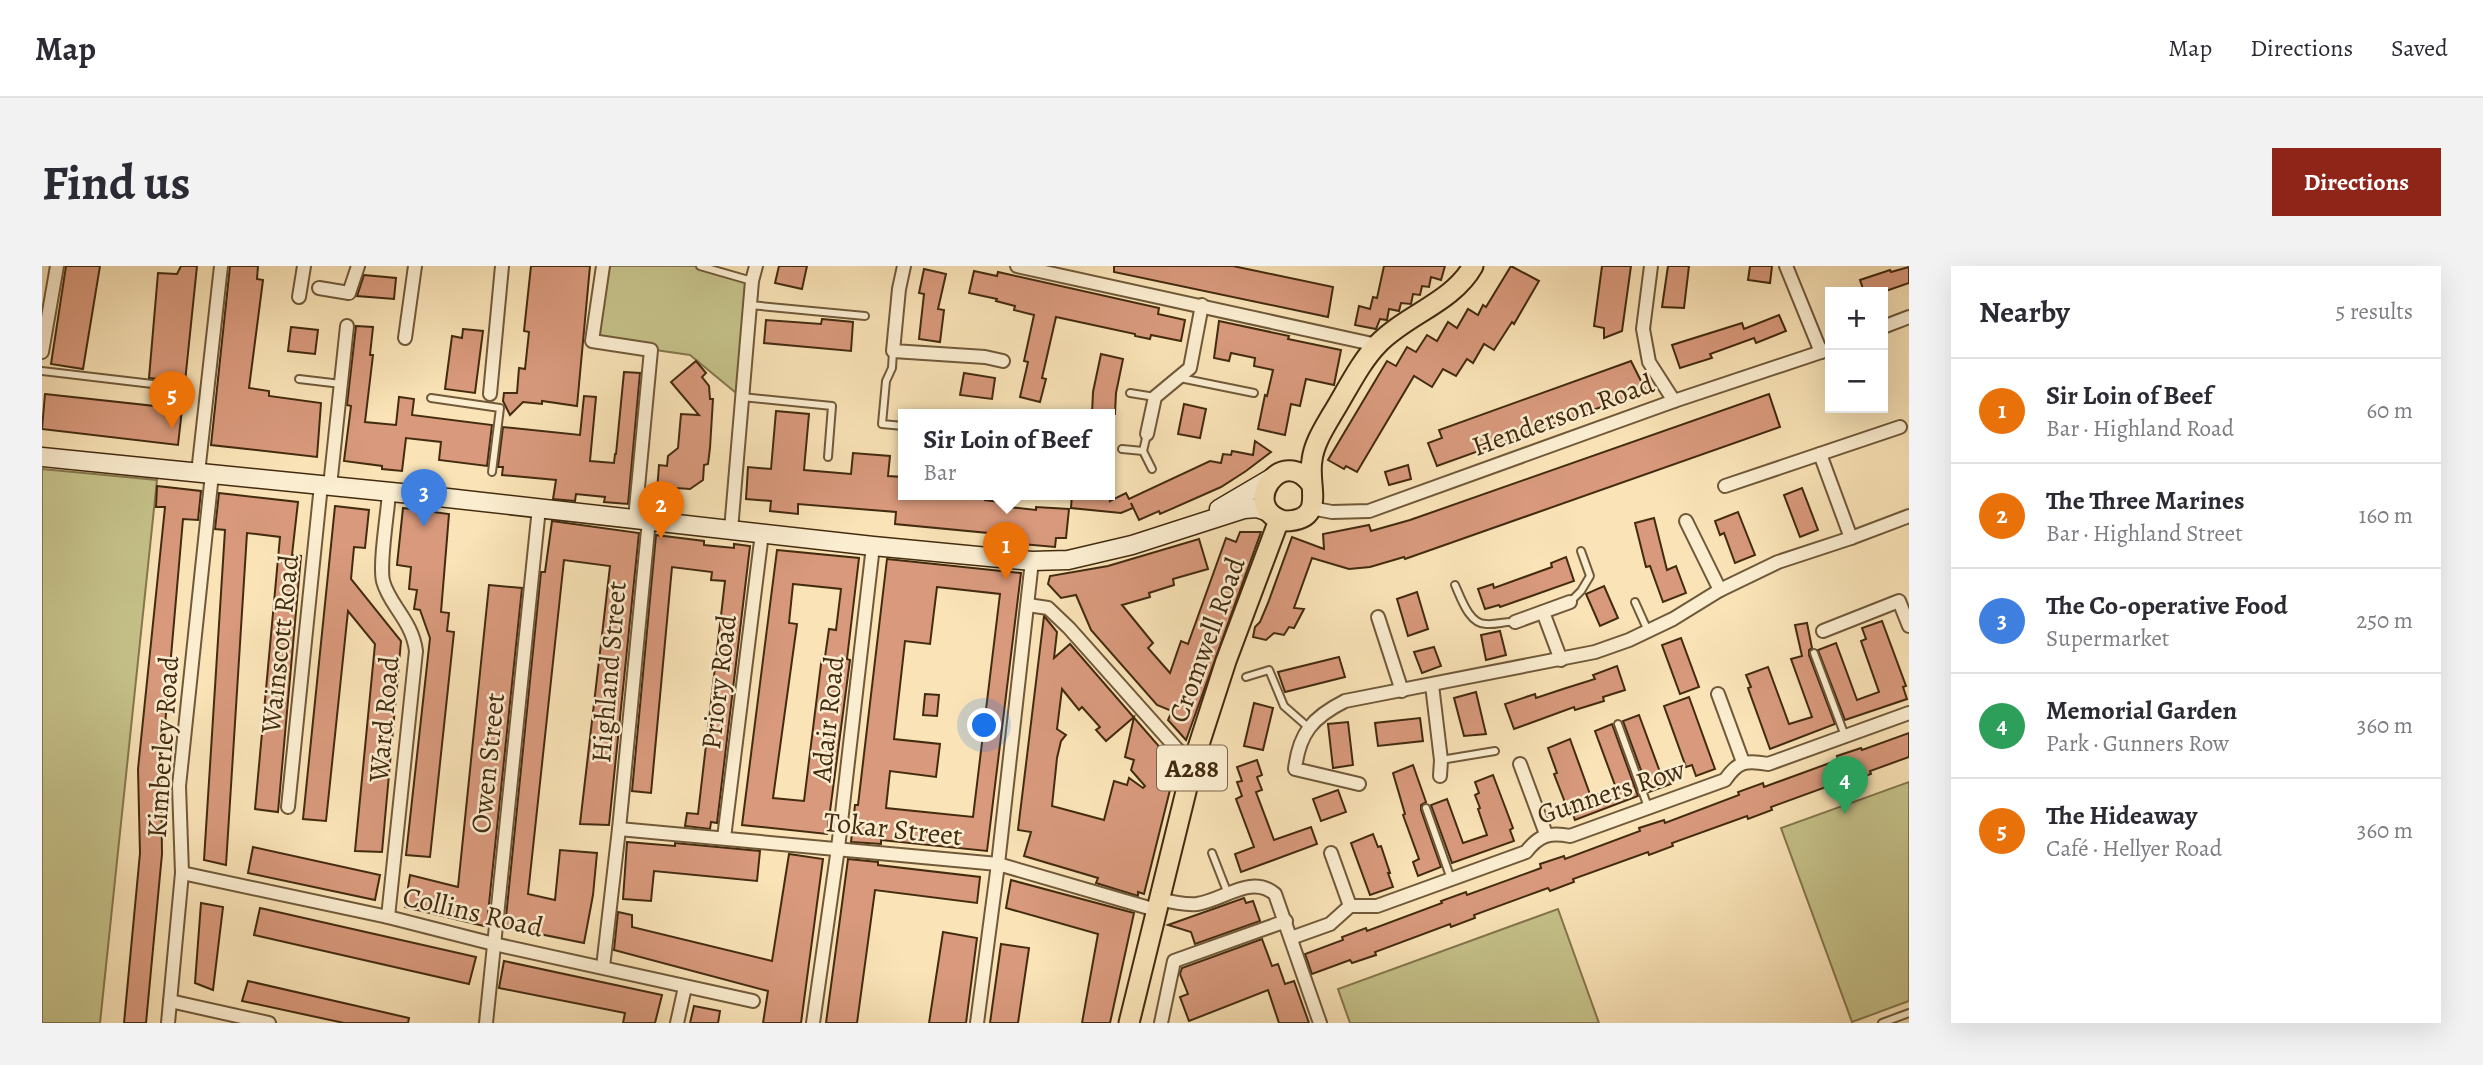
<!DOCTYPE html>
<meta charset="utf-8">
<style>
body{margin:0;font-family:Alegreya,serif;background:#f2f2f3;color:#2b2b33}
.controls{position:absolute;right:21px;top:21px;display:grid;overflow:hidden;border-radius:0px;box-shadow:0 7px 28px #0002}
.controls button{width:63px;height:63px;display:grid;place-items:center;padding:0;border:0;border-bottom:2px solid #e1e1e2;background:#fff;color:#2b2b33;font:35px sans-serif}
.you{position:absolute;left:943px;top:460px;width:24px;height:24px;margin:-18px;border:5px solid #fff;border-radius:50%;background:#1a73e8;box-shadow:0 0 0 10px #1a73e833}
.badge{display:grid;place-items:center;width:46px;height:46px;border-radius:50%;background:#8f2418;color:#fff;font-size:23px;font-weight:700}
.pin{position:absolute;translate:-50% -58px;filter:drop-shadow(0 2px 4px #0008)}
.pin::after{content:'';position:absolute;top:37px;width:24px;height:21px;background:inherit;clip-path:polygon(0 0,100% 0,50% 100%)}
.popup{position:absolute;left:856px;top:143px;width:217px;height:91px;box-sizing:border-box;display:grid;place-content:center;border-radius:0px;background:#fff;filter:drop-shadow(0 2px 5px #0005);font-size:23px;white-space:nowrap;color:#7c7c81}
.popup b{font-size:26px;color:#2b2b33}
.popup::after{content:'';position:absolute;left:50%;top:100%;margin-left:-14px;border:14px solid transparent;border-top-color:#fff}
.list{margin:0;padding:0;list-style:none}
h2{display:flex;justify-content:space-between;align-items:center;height:91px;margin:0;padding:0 28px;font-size:30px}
h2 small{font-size:23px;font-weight:400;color:#7c7c81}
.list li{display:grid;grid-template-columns:46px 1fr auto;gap:21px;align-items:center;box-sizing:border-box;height:105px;padding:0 28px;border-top:2px solid #e1e1e2}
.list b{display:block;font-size:26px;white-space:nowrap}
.list p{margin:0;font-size:23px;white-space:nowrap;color:#7c7c81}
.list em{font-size:23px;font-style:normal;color:#7c7c81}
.map{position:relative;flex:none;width:1867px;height:757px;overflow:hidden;border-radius:0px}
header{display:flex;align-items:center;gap:42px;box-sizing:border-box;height:98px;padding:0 35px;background:#fff;border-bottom:2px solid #e1e1e2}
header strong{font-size:33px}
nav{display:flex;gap:38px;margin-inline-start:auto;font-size:24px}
.intro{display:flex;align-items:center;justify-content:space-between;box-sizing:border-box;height:168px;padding:0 42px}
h1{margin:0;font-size:49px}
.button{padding:18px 32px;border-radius:0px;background:#8f2418;color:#fff;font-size:24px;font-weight:700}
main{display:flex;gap:42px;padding:0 42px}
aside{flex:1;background:#fff;border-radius:0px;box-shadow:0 7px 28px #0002}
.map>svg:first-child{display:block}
.green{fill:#c5c189;stroke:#84764c;stroke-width:2}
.building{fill:#d8997c;stroke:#432b0f;stroke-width:2;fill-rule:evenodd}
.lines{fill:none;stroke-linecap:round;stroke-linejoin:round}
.service-casing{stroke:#705939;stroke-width:10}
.minor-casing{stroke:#705939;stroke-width:16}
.secondary-casing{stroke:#432b0f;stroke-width:21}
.primary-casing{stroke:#432b0f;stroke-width:23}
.service{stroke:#fbedd0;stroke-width:6}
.minor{stroke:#fbedd0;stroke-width:12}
.secondary{stroke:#fbedd0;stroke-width:18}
.primary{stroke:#f9e3b7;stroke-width:19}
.labels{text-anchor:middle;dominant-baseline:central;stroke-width:5;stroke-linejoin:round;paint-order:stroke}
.shield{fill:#fbedd0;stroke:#7a6549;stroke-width:2}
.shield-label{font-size:26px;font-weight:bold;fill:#432b0f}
.street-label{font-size:28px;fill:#432b0f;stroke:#fbedd0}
</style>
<header>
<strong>Map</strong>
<nav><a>Map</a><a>Directions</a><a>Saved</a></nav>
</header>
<div class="intro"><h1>Find us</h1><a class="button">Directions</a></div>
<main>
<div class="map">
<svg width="1867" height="757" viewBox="0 0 1867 757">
<rect width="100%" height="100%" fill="#f9e3b7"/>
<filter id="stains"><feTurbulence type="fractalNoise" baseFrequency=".00286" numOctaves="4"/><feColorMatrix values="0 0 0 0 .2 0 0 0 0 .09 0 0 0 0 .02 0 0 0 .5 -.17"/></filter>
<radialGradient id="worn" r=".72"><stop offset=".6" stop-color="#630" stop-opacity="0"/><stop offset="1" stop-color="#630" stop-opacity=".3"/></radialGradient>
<!-- green -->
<g class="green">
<polygon points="561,0 658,0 710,15 699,131 648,89 550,75"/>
<polygon points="0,203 115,214 58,757 0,757"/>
<polygon points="1867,516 1867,735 1810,756 1739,562"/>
<polygon points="1516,643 1557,757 1308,757 1296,723"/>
</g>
<!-- building -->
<g class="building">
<polygon points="24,0 58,0 41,103 9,98"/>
<polygon points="139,0 155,0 143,116 107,112 116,7 135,8"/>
<polygon points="188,0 216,0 215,13 221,14 207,122 227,125 227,130 279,137 275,191 169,179"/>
<polygon points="489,0 548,0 535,140 500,135 500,138 481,136 468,149 461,135 462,127 475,127 477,102 483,103 487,66 482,65"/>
<polygon points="737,0 765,0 760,23 733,17"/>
<polygon points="1072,0 1191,0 1291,21 1286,51 1072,6"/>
<polygon points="1342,0 1403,0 1399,14 1389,11 1387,21 1380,20 1378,29 1371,28 1369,38 1359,37 1357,45 1347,43 1345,54 1338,53 1334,63 1313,59 1317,40 1328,43 1331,31 1335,32"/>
<polygon points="1469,0 1497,15 1472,58 1470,56 1452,84 1442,78 1431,97 1425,93 1414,110 1401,103 1390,121 1372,110 1315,206 1304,200 1302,203 1286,194 1345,95 1354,100 1365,81 1374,86 1385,69 1395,75 1406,56 1415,62 1426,43 1436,49 1441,39 1444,41"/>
<polygon points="1560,0 1589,0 1580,65 1562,72 1562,62 1552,60"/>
<polygon points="1626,0 1647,0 1642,42 1620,41"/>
<polygon points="1708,0 1730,0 1728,17 1706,14"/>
<polygon points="1867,1 1867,17 1841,26 1822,26 1818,14 1848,4 1849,6"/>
<polygon points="882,3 904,8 896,43 902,44 898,76 877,73 882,28 877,27"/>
<polygon points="932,5 955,10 956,6 1117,42 1116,48 1143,54 1139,75 1109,69 1108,73 1093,70 1093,68 1014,51 1000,112 1004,113 998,136 978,131 986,96 982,95 992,49 972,44 973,40 954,35 955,33 927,27"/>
<polygon points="322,9 354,12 352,33 315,30"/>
<polygon points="1737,49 1744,65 1714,77 1712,72 1668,88 1670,92 1638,102 1630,79 1700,57 1702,63"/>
<polygon points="780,53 811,56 809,85 722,77 724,54 779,58"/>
<polygon points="1177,55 1247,70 1246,73 1299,84 1292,119 1264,113 1258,140 1249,138 1243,169 1216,163 1223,129 1225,130 1231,104 1212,100 1213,92 1189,87 1187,95 1172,92"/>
<polygon points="314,60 331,61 328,89 331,89 323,156 354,159 357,131 372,133 370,149 450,159 445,200 397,194 399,176 364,172 360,205 340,203 340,200 302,195 309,140 305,139"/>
<polygon points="249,61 276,64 273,88 246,85"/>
<polygon points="421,63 441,65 433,127 403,123 410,70 420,72"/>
<polygon points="1059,88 1081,93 1074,127 1073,148 1050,148 1051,126"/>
<polygon points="654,95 664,107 660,111 667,120 668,133 671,133 668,182 666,198 662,199 661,214 648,223 634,222 634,227 615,225 617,199 625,200 626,190 636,182 639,148 657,149 629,116"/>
<polygon points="1589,95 1604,125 1395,200 1386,177 1400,172 1397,164"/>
<polygon points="582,106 598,107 586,238 562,236 563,231 534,228 533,235 511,233 514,214 460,209 461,201 456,201 461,161 538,169 542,130 554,131 548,195 572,197 573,188 574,188"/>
<polygon points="922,107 953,112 950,133 918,129"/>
<polygon points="3,128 140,143 136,179 0,163"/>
<polygon points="1727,128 1738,161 1363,293 1362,291 1328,301 1307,303 1270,292 1252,342 1262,343 1252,362 1247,361 1242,369 1232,367 1224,374 1211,371 1213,361 1218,356 1226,337 1250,271 1282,283 1281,268 1327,259 1329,265 1368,254"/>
<polygon points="1142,138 1164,143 1158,172 1136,168"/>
<polygon points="734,145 767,148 762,204 809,208 811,187 848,190 846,210 861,211 861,228 943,228 943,234 966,237 966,241 994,244 994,241 1027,243 1024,272 1014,272 1013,281 945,275 946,267 853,258 854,246 756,238 756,248 728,245 729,235 704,233 706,201 729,203"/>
<polygon points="1213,175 1229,186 1204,205 1179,221 1118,248 1117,245 1097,254 1089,237 1091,242 1079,247 1029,242 1030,228 1069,228 1068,235 1084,227 1087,233 1168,195 1179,197 1181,188 1189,189 1190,185 1211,189"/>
<polygon points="1366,199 1369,213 1347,219 1343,206"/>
<polygon points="115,220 159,225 156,254 141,253 119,505 120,588 104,757 82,757 98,587 96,503 123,241 114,241"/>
<polygon points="1760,222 1776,264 1758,271 1742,229"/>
<polygon points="177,227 256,236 250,289 259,290 236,546 213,543 238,271 205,267 184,599 162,594 183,264 173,263"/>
<polygon points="293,240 327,244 323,282 312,281 309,313 359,375 340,586 313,585 333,378 306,345 284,555 261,553"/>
<polygon points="361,242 407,248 399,346 407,347 405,365 412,366 388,591 364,589 388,372 378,344 372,343 375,324 367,323 369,301 355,299"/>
<polygon points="1696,246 1713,289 1693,297 1682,267 1678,269 1673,255"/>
<polygon points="1612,252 1625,304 1634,300 1644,327 1621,336 1608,300 1604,301 1593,257"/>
<polygon points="510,255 597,267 567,559 538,558 568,300 522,294 486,628 513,634 518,584 555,587 551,629 542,677 463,661 499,306 503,306"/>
<polygon points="1198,266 1219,266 1144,474 1126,454 1130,445 1115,439 1049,364 1034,329 1019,332 1006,318 1008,310 1066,300 1157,273 1166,303 1131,313 1132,319 1107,327 1108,331 1080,339 1111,377 1106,382 1128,407 1139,375 1146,378 1184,272 1194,276"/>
<polygon points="614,269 662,275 662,279 692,282 692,278 708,280 675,557 669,556 668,563 643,560 645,547 656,548 683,315 669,314 670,306 630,301 609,527 590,525"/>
<path d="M735 284 817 292 805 393 808 394 785 568 700 559ZM751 318 799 323 794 364 787 363 783 391 780 390 762 535 731 532 755 358 747 357Z"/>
<polygon points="1524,291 1532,315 1458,341 1457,339 1443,343 1436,323 1451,318 1452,322 1510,301 1509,297"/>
<path d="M845 293 979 307 945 585 839 574V578L809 576 813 539H816ZM895 321 958 328 931 551 844 542 848 505 894 511 898 478 852 473 863 375 888 378Z"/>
<polygon points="447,319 480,322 445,657 443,657 442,660 363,641 368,609 416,621"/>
<polygon points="1562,320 1576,352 1558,360 1544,328"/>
<polygon points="1375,326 1386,363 1366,370 1355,333"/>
<path d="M1002 350 1015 366 1012 392 1028 378 1134 500 1102 628 1096 626V630L1054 617 1056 612 982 590 989 566 976 564ZM1020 423 1037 444 1040 441 1058 461 1054 464 1064 475 1092 451 1083 491 1092 494 1089 504 1103 520 1101 522 1087 512 1085 519 1072 515 1062 554 1010 540 1015 492 1019 475 1024 469 1015 463Z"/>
<polygon points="1840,355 1864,420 1861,421 1865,433 1803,454 1776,384 1794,377 1815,434 1837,426 1819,375 1824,373 1820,362"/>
<polygon points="1765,357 1770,382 1767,384 1767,389 1793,458 1728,483 1706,422 1709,421 1704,409 1726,401 1747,458 1770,451 1749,393 1760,390 1753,359"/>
<polygon points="1458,365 1464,389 1444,394 1439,369"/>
<polygon points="1639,372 1657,421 1638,428 1620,379"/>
<polygon points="1392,381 1399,400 1380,407 1372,386"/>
<polygon points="1297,391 1303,411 1243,426 1236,406"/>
<polygon points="1575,400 1583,424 1561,431 1562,435 1533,444 1532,441 1472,463 1463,438 1493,428 1494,432 1521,423 1553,413 1551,409"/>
<polygon points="1434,426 1444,468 1422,470 1412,432"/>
<polygon points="883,428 897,429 895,450 881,449"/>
<polygon points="1647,431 1673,503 1654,510 1650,499 1644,501 1622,440"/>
<polygon points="1212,437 1231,442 1221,484 1202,480"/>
<polygon points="1597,449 1618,506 1624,504 1629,518 1607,526 1581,455"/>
<polygon points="1378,452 1381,475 1336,480 1333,457"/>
<polygon points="1306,456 1311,499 1291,502 1286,458"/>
<polygon points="1570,458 1596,530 1533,554 1529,543 1526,544 1512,508 1515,507 1506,482 1528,473 1549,531 1574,522 1553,465"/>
<polygon points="1867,467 1867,491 1828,505 1829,508 1804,517 1803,514 1729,541 1730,544 1706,553 1705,550 1630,577 1631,580 1607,589 1606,586 1531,613 1532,616 1508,625 1506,622 1432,649 1433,652 1409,661 1408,658 1333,686 1334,689 1310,697 1308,694 1270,708 1263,688 1301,674 1300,671 1324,662 1325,665 1400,637 1399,635 1424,626 1425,629 1499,602 1498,598 1522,590 1523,593 1598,565 1597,562 1622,554 1623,557 1697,529 1696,526 1721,517 1722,521 1796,494 1795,490 1819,482 1820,484"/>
<polygon points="1215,494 1220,509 1215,511 1220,524 1214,526 1232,574 1269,561 1275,578 1199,606 1193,588 1212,581 1194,533 1200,530 1195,516 1200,515 1195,501"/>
<polygon points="1371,499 1384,536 1379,539 1379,544 1399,601 1376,610 1371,596 1377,593 1361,549 1363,548 1351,507"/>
<polygon points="1451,509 1471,562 1468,564 1472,575 1410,597 1389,539 1405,533 1421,577 1445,569 1436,543 1438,542 1433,529 1437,527 1433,516"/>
<polygon points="1296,524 1304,546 1279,555 1271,533"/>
<polygon points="1331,568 1336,581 1339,580 1348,607 1346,607 1351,621 1328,629 1309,577"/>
<polygon points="585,576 633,580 633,577 718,585 715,615 612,605 609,635 581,633"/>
<polygon points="211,581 338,609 333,634 206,607"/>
<polygon points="747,588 781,593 759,757 721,757 726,725 572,684 576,646 590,649 590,661 730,695"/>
<polygon points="806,593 836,596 836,599 938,611 935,637 833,624 815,757 784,757"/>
<polygon points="969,614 1092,647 1068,757 1040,757 1056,668 964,642"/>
<polygon points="1202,632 1204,637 1211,635 1218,655 1153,678 1149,666 1126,659"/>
<polygon points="159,637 181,641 171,724 153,717"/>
<polygon points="218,642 434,691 427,718 212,669"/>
<polygon points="901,666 935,672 924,757 887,757"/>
<polygon points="1220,673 1230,700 1236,698 1243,718 1252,715 1267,757 1237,757 1226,724 1147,755 1138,731 1146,728 1138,708 1140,702"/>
<polygon points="959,678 987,682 976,757 948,757"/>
<polygon points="462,695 620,729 613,757 581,757 583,747 457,722"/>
<polygon points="206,715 367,752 366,757 302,757 200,735"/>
<polygon points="652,740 678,745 676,757 648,757"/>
</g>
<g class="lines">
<!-- service casing -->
<g class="service-casing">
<g id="service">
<polyline points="658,0 710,15"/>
<polyline points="708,39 823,50"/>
<polyline points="851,85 850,102 844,115 840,158 861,160"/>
<polyline points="0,105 119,119"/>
<polyline points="1138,112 1212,127"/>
<polyline points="257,113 299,118"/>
<polyline points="1088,127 1113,131"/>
<polyline points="700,131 790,140 786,191"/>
<polyline points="389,132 458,142 450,206"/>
<polyline points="1105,168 1101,185 1110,203"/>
<polyline points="1080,183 1101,185"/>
<path d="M1413 319C1419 332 1427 358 1444 358 1454 359 1463 355 1473 356"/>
<polyline points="1528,336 1539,325 1548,310 1539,285"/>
<polyline points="1593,336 1606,365"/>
<polyline points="1772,387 1803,470"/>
<polyline points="1204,411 1227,404 1242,440 1266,461"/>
<polyline points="1576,458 1606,541"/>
<polyline points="1399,494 1453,485"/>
<polyline points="1384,542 1409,613"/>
<polyline points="1170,587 1186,628"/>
<polyline points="1840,757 1867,747"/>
</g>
</g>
<!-- minor casing -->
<g class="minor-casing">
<g id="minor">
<polyline points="561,0 550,75 609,84 593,253"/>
<polyline points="862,0 857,23 851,85 943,91 961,95"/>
<polyline points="975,0 1335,79"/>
<polyline points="1609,0 1601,63 1607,96 1632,135"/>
<polyline points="1744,0 1779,86"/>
<polyline points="277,22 307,27 316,0"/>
<polyline points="257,31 262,0"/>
<polyline points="1841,61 1867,51"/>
<polyline points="363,72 373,0"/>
<polyline points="0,86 15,0"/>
<polyline points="448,128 460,0"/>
<polyline points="1105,168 1113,131 1148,102 1160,39"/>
<polyline points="1778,188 1809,272"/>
<polyline points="156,207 179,0"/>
<polyline points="288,220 305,60"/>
<polyline points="1683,220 1858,161"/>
<polyline points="1269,242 1290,246 1327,245 1632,135 1788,83"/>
<polyline points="1644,255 1678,324"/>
<polyline points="689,264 710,15 714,0"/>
<polyline points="986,339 1006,342 1027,362 1135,483 1151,497"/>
<polyline points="1501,346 1519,394"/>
<polyline points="1336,351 1360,425"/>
<polyline points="1473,356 1528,336"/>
<polyline points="1781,365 1857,335 1867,360"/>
<polyline points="1390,419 1399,494 1398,510"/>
<polyline points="1676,428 1701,496"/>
<polyline points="1478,498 1504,568"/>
<path d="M1317 518 1253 503C1257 467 1271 451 1303 435L1553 386 1587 374 1631 353 1678 324 1736 296 1809 272 1867 250"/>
<polyline points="246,541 279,219"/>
<polyline points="577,563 956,598 1114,644"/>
<polyline points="682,572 720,267"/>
<polyline points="1289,587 1308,640"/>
<polyline points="140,607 346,651 452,678 711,735"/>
<path d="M1117 633C1129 636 1143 639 1155 638 1182 634 1209 608 1233 628L1278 757"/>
<path d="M346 651 374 385C370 354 347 339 341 315 337 297 346 246 347 226"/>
<path d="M1249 672 1288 658 1308 640H1335L1484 586C1497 569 1508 566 1528 570L1683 514C1696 495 1704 494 1726 498L1867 447"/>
<polyline points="561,701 577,563 607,254"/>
<polyline points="128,735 227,757"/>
<polyline points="126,757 140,607 137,520 170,208"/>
<polyline points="444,757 497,242"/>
<polyline points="635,757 643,721"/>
<polyline points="771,757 796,582 831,280"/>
<polyline points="935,757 956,598 990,295"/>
<polyline points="1119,757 1132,695 1244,655"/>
</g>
</g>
<!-- secondary casing -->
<g class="secondary-casing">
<g id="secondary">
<polyline points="0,191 379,229 831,280 990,295 1026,294 1090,279 1202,243 1215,242 1227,246"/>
<polyline points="1177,243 1228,213"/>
</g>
</g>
<!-- primary casing -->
<g class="primary-casing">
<g id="primary">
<path d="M1270 219C1240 176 1196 242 1242 255 1286 255 1265 220 1270 194 1272 178 1281 164 1289 150 1303 128 1318 96 1336 78 1365 48 1410 37 1431 0"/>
<polyline points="1087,757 1151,497 1184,395 1237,254"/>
</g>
</g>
<!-- service -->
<use href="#service" class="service"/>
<!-- minor -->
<use href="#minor" class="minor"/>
<!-- secondary -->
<use href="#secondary" class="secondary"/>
<!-- primary -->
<use href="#primary" class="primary"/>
</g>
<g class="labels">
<!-- shield labels -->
<rect class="shield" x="1115" y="479.5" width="70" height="45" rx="5"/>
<g class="shield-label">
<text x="1150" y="502">A288</text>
</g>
<!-- street labels -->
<g class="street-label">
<text transform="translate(1521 149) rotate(-20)">Henderson Road</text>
<text transform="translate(1165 374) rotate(-70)">Cromwell Road</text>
<text transform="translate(238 378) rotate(-84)">Wainscott Road</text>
<text transform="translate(567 406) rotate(-85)">Highland Street</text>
<text transform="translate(677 416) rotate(-83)">Priory Road</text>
<text transform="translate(342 453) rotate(-85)">Ward Road</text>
<text transform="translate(786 453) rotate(-84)">Adair Road</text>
<text transform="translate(121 481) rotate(-86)">Kimberley Road</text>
<text transform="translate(446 497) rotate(-84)">Owen Street</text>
<text transform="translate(1569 526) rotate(-18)">Gunners Row</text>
<text transform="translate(851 563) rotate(6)">Tokar Street</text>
<text transform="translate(431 646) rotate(13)">Collins Road</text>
</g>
</g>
<rect width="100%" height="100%" filter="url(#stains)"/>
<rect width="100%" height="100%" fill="url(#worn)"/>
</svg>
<div class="controls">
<button>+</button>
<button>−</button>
</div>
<div class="you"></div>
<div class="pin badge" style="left:964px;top:314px;background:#e8710a">1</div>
<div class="popup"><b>Sir Loin of Beef</b>Bar</div>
<div class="pin badge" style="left:619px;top:273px;background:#e8710a">2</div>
<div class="pin badge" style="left:382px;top:261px;background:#3f7fe0">3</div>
<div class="pin badge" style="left:1803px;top:548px;background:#2e9e5b">4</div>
<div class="pin badge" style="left:130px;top:163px;background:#e8710a">5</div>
</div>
<aside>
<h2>Nearby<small>5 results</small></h2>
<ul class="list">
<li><span class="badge" style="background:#e8710a">1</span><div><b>Sir Loin of Beef</b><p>Bar · Highland Road</p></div><em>60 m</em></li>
<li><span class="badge" style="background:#e8710a">2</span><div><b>The Three Marines</b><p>Bar · Highland Street</p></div><em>160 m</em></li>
<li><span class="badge" style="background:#3f7fe0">3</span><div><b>The Co-operative Food</b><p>Supermarket</p></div><em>250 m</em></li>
<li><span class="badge" style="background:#2e9e5b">4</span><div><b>Memorial Garden</b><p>Park · Gunners Row</p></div><em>360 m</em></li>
<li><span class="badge" style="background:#e8710a">5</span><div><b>The Hideaway</b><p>Café · Hellyer Road</p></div><em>360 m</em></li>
</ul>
</aside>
</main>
